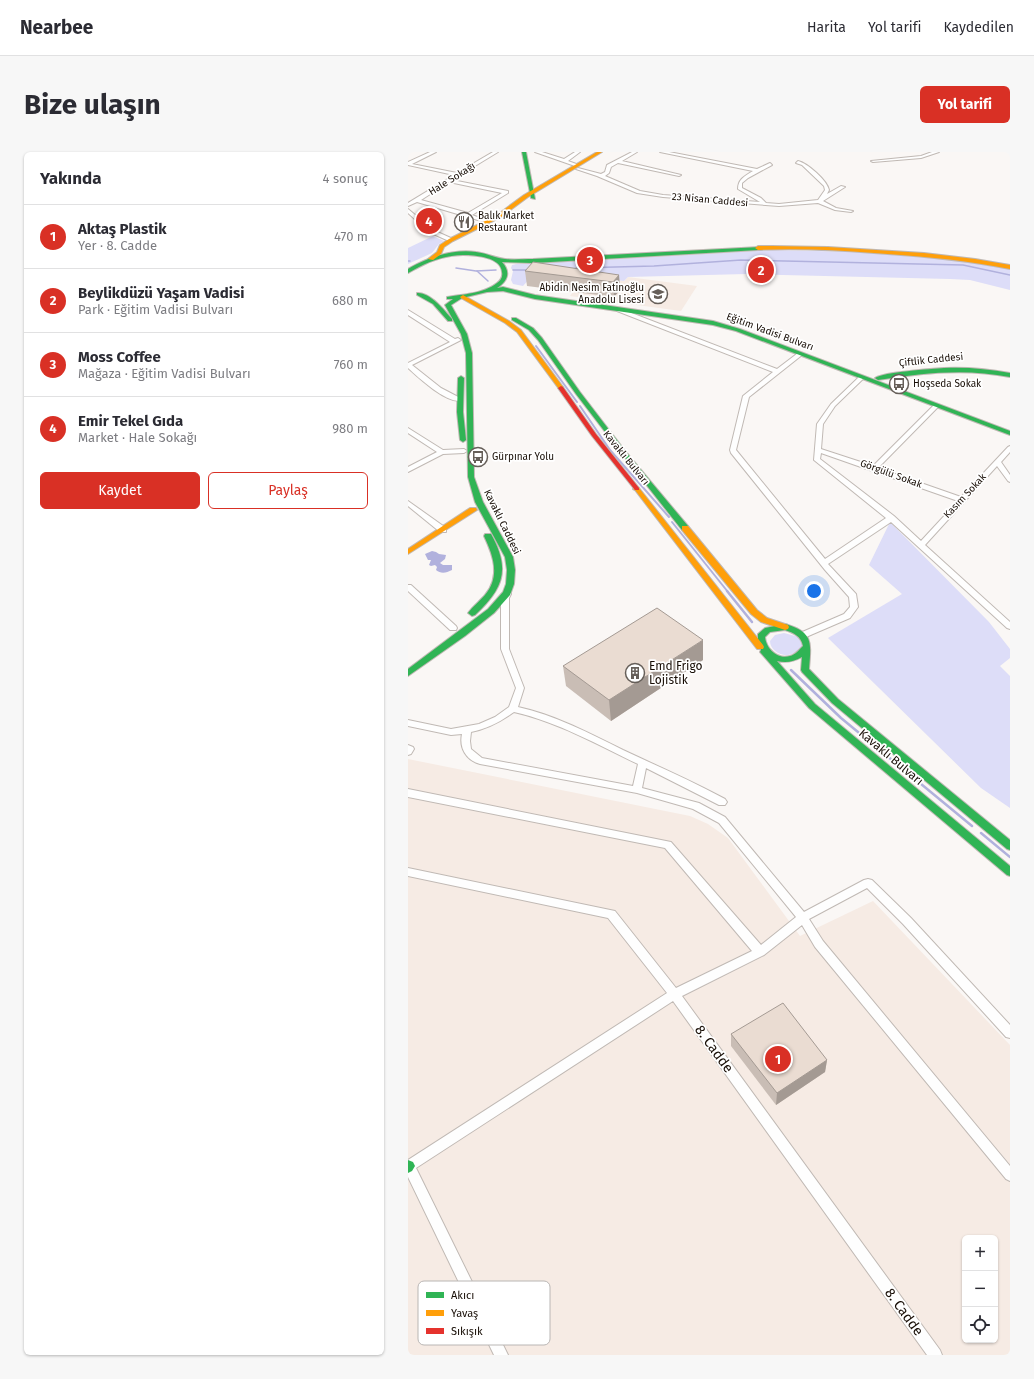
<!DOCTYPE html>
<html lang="tr">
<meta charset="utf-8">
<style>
body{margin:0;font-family:"Fira Sans",sans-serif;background:#f7f7f7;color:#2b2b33}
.controls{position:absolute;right:12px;bottom:12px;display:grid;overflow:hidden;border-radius:6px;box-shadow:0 1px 3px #0004}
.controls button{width:36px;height:36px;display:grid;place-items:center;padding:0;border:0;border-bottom:1px solid #e1e1e2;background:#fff;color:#2b2b33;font:20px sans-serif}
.you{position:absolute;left:406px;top:439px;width:14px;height:14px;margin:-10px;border:3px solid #fff;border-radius:50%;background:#1a73e8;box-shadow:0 0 0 6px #1a73e833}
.badge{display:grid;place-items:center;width:26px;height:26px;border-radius:50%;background:#d93025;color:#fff;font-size:13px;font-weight:700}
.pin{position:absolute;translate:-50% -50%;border:2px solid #fff;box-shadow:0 1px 4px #0006}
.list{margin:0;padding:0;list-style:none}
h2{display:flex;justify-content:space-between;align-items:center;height:52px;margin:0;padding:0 16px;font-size:17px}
h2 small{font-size:13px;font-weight:400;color:#7c7c81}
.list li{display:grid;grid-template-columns:26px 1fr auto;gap:12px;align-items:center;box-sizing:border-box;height:64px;padding:0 16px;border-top:1px solid #e1e1e2}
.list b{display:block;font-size:15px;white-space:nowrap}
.list p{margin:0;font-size:13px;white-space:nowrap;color:#7c7c81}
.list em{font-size:13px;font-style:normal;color:#7c7c81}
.actions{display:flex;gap:8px;padding:12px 16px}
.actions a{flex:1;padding:9px 0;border:1px solid #d93025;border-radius:6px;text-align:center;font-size:14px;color:#d93025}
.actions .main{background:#d93025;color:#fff}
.icon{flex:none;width:22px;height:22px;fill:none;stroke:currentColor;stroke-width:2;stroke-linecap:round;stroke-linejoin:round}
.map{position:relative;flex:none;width:602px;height:1203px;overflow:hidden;border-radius:6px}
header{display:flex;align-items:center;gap:24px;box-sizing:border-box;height:56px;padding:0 20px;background:#fff;border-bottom:1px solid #e1e1e2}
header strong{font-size:19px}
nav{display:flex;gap:22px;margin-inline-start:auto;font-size:14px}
.intro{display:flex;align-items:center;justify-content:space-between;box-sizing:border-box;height:96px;padding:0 24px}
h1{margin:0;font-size:28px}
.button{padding:10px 18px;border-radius:6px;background:#d93025;color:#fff;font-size:14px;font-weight:700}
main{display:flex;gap:24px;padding:0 24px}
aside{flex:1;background:#fff;border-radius:6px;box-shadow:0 1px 3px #0004}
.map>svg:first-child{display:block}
.built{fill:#f6ebe4;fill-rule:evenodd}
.green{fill:#ddddf8}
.water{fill:#b1b1dd}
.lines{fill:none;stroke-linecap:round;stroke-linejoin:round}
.stream-far2{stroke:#b1b1dd;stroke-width:1.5}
.stream-far1{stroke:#b1b1dd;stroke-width:2}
.stream{stroke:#b1b1dd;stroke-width:2.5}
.street-casing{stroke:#c0b9b4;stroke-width:2}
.fast-casing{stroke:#c0b9b4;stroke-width:2}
.slow-casing{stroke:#c0b9b4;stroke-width:2}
.jam-casing{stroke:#c0b9b4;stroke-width:2}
.street{fill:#fefefe;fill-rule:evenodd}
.fast{fill:#30b455;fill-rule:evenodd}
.slow{fill:#ff9f0a;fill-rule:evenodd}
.jam{fill:#e5322d;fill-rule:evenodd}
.wall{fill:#c9bdb5}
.shaded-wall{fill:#a49a93}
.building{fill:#eadcd2;stroke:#a49a93}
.labels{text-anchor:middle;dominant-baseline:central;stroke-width:3.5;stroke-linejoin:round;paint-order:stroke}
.far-street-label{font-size:10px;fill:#170d05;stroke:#fff}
.far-poi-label{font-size:10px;fill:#170d05;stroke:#fff;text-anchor:start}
.poi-label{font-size:12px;fill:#170d05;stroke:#fff;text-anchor:start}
.street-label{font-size:12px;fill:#170d05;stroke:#fff}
.near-street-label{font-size:14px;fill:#170d05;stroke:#fff}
.key{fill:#fff;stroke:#b9b6b4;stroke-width:1}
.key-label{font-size:11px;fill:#170d05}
</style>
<header>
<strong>Nearbee</strong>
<nav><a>Harita</a><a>Yol tarifi</a><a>Kaydedilen</a></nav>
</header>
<div class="intro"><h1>Bize ulaşın</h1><a class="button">Yol tarifi</a></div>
<main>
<aside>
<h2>Yakında<small>4 sonuç</small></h2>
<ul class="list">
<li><span class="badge">1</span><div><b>Aktaş Plastik</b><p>Yer · 8. Cadde</p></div><em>470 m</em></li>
<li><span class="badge">2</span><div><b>Beylikdüzü Yaşam Vadisi</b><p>Park · Eğitim Vadisi Bulvarı</p></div><em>680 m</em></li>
<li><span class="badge">3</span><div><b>Moss Coffee</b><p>Mağaza · Eğitim Vadisi Bulvarı</p></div><em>760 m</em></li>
<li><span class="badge">4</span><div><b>Emir Tekel Gıda</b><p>Market · Hale Sokağı</p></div><em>980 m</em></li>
</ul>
<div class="actions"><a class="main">Kaydet</a><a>Paylaş</a></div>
</aside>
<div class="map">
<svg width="602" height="1203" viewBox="0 0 602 1203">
<rect width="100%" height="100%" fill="#faf7f5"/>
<!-- built -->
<g class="built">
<polygon points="182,125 216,129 220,125 289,134 273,159 162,144 175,127"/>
<path d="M0 607 282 664 300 672 320 686 392 784 465 749 602 893V1203H0ZM557 1086H587V1188H557Z"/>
</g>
<!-- green -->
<g class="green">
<polygon points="25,84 36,89 31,92 24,101 0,112 0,96"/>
<polygon points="365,98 451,100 518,106 520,104 602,117 602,138 562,128 542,127 338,122 220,125 216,129 182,125 125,123 115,134 105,132 103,128 105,119 103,116 104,113 108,112 177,109"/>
<polygon points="482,370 581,470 602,497 602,506 592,514 602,524 602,656 573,636 420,486 494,442 461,413"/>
<path d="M376 481 391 485 395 495C391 497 387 501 384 502 375 506 362 499 362 489L367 483Z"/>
</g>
<!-- water -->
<path class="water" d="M24 399 28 400 31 402 38 403 37 407 32 411 35 413H44V418C38 421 33 422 28 418L29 415 27 413 23 414 21 413 23 408H20L17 402Z"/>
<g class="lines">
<!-- stream-far2 -->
<g class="stream-far2">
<polyline points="0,109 2,109"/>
<polyline points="48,116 68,119 88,118"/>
<polyline points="168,116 246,114 333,108 555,113 602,123"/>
<polyline points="105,118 121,118"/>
<polyline points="69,119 80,129"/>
</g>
<!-- stream-far1 -->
<g class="stream-far1">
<polyline points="128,194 169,250"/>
<polyline points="172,254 202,298 261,365"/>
<polyline points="264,370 320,440"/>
</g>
<!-- stream -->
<g class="stream">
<polyline points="319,439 344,470"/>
<polyline points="383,518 433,566 564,674"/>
<polyline points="573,681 602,705"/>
</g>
<!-- street casing -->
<g class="street-casing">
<g id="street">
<path d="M22 0H28L4 12 49 21 85 0H90L44 28 100 39V41L64 63 80 69V71L9 50 0 54V51L46 23 0 13V10ZM41 30 94 41 60 61 13 48Z"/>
<polygon points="127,0 134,0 156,7 167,0 172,0 160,9 171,13 167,14"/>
<path d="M224 0H229L214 9 273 23 271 24 210 11 203 15 201 21 197 24 232 39 255 43 352 50 330 37C330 27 337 24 345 19L252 0H261L349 17 362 11 364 13 340 26 334 31V36L353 46 358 51 371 52 410 48 417 38 416 34 394 13 388 11 390 9C399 11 419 28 421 38L419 42 433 34 437 35 415 49 428 56 445 59 443 60 427 58 410 51 371 54 255 45 229 41 189 24 168 17 170 16 193 22 197 20 199 13Z"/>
<polygon points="524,0 531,0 513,6 465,10 463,9 513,4"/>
<polygon points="0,57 25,78 45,87 45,89 41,89 21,80 0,61"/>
<path d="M209 157H213L369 217 390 201H394V203L341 245 328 298 417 407 478 366 406 308 409 272 423 252 451 225 456 226 427 254 415 272 413 297 465 314 526 253H530V255L470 316 553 345 600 295 602 294V300L593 310 602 323V330L600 329 589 314 517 393 602 470V477L599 476 483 370 420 412 448 442 450 455 442 466 398 485H392L391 483 392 481 436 462 442 455 441 445 417 418 323 301 322 298 335 244 365 220 209 159ZM413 301 550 349 513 389 486 364 412 307Z"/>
<path d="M0 158 47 187 50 186 53 188 4 213 33 236 54 247V249C38 251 12 227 0 216V211L42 190 0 163Z"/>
<polygon points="0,276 35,298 56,297 59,299 56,301 35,302 0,320 0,315 29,300 0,281"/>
<polygon points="0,349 38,376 38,380 32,380 0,354"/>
<polygon points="0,433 3,433 48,474 49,476 48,478 42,478 0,439"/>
<path d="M96 440H102L103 442 101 446V497L116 536 110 555C147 563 181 581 215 598 249 614 284 629 317 647L319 650 317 653H311L238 616 234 636 291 651 317 665 396 760 456 728 460 727 464 728 503 766 602 873V886L598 885 495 772 459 736 401 767 415 789 602 1014V1029L598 1027 407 795 394 773 356 803 274 844 532 1198 534 1203H519L265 849 8 1016 100 1203H86L0 1025V1008L259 841 200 766 0 724V716L207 759 268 836 344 799 257 696 0 645V637L263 690 353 793 388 765 311 671 285 657 229 641 72 612C58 608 51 596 54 582L43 583 0 574V568L43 577 71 572 87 565 101 555 108 536 93 497V446ZM106 560C150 570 190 593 230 612L225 634 74 606 63 597 62 589 63 580C79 577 92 570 106 560Z"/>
<polygon points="0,593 5,595 6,597 3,602 0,603"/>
</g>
</g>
<!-- fast casing -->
<g class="fast-casing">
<g id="fast">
<polygon points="114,0 118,0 127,47 123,46"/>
<path d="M352 95 353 96 350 98 125 111 94 110C103 120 100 129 89 136L95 135 127 143 305 169 332 177 602 279V283L328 179 305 173 127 147 95 139 79 140 54 146 43 153 59 182 64 201 66 325 75 350 105 405 107 418 106 432 102 443 86 461 57 484 0 524V517L80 457 95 440 98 432 99 418 97 405 67 350 60 325 58 201 53 182 37 153 45 147H39V145C55 142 75 142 89 131 93 128 95 125 94 120 93 105 67 103 55 103 40 103 24 108 11 115 7 117 4 119 0 121V117C20 105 45 97 68 100 78 101 87 106 97 107 106 108 116 107 125 107Z"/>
<path d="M9 141C22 140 36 158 44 167V169H40L25 152 9 143Z"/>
<polygon points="104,166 108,166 125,176 134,186 172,240 218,300 280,374 280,378 274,378 214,302 168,242 130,188 121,178 104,168"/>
<path d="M536 216C559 215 580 217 602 221V225C557 216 515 221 470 228L467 226C475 220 523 217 536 216Z"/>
<polygon points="53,224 56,226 55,260 58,288 55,290 52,288 49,260 50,226"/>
<path d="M77 382H83C103 418 95 437 67 463L64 464 60 461C65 454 72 449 77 443 93 424 85 403 76 384Z"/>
<path d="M377 472C406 480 403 491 401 517L430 547 602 688V698L599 697 424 551 394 520 393 518 394 505C385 510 378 511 369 509L407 552 602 714V724L599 723 401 556 352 500 353 498 350 490V482L357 476ZM377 478C386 481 393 484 395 494 391 498 387 503 382 504 369 508 358 496 357 485L362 480Z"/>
<polygon points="0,1008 5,1010 7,1014 4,1019 0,1021"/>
</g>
</g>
<!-- slow casing -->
<g class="slow-casing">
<g id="slow">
<polygon points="189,0 194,0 120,45 93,65 45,89 36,95 33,102 25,108 20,107 29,100 32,93 41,87 89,63 116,43"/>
<path d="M364 94 420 95 516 101 567 107 602 113V117C557 108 512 104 466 101 427 98 389 96 350 98L347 96 350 94Z"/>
<polygon points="55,143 101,169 113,178 155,235 155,237 151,237 109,180 97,171 53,146 52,145"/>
<polygon points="229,335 231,336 355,493 356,495 355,497 349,497 227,338 225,337"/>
<polygon points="62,356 68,356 69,358 0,402 0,397"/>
<polygon points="274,374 280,374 349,458 359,466 380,473 381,475 380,477 377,478 353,470 343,462 274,378"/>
</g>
</g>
<!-- jam casing -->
<g class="jam-casing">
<polygon id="jam" points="153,234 155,235 188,282 231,336 231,338 227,338 184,284 150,236"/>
</g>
<!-- street -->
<use href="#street" class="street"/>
<!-- fast -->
<use href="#fast" class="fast"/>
<!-- slow -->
<use href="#slow" class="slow"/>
<!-- jam -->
<use href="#jam" class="jam"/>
</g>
<!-- wall -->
<g class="wall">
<polygon points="117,119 211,123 212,138 206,145 119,134"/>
<polygon points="295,508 203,569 158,534 155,514"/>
<polygon points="323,882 419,908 417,920 368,953 323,894"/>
</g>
<!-- shaded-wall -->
<g class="shaded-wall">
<polygon points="211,123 212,138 206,145 205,130"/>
<polygon points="295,488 295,508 203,569 201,548"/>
<polygon points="419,908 417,920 368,953 369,941"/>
</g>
<!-- building -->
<g class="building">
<polygon points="125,110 211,123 205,130 117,119"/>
<polygon points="249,456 295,488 201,548 155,514"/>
<polygon points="375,851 419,908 369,941 323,882"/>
</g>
<!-- icons -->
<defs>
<g id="restaurant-ring" transform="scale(1)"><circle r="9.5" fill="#fff" stroke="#665f59" stroke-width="1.5"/><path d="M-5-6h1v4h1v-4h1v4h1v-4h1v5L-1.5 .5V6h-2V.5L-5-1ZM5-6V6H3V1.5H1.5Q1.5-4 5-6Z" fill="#665f59"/></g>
<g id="school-ring" transform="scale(1)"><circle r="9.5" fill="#fff" stroke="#665f59" stroke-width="1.5"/><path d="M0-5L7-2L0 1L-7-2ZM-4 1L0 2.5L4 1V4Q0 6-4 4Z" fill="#665f59"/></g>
<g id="bus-ring" transform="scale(1)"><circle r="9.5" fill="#fff" stroke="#665f59" stroke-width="1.5"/><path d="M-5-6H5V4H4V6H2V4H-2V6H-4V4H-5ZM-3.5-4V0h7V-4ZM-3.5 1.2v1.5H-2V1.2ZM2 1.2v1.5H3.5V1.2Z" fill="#665f59"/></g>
<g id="building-ring" transform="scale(1)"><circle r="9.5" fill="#fff" stroke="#665f59" stroke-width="1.5"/><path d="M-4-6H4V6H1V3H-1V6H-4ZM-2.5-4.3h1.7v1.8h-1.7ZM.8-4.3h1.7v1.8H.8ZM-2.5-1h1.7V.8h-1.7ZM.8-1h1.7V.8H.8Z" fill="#665f59"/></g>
</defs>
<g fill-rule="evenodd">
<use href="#restaurant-ring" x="56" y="70"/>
<use href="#school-ring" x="250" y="142"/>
<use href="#bus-ring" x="491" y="232"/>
<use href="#bus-ring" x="70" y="305"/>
<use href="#building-ring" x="227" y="521"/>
</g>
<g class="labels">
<!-- far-street labels -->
<g class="far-street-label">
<text transform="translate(44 27) rotate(-32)">Hale Sokağı</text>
<text transform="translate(302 48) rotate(5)">23 Nisan Caddesi</text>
<text transform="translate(362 180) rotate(20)">Eğitim Vadisi Bulvarı</text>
<text transform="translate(523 208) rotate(-6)">Çiftlik Caddesi</text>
<text transform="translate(218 306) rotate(51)">Kavaklı Bulvarı</text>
<text transform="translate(483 322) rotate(20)">Görgülü Sokak</text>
<text transform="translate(557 344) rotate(-47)">Kasım Sokak</text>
<text transform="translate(94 370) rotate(64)">Kavaklı Caddesi</text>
</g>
<!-- far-poi labels -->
<g class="far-poi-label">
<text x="70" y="64">Balık Market<tspan x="70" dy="12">Restaurant</tspan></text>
<text x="236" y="136" text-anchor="end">Abidin Nesim Fatinoğlu<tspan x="236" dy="12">Anadolu Lisesi</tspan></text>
<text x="505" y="232">Hoşseda Sokak</text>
<text x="84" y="305">Gürpınar Yolu</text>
</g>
<!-- poi labels -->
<g class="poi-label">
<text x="241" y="514">Emd Frigo<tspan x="241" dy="14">Lojistik</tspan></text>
</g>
<!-- street labels -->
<g class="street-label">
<text transform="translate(483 605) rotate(40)">Kavaklı Bulvarı</text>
</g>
<!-- near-street labels -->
<g class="near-street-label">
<text transform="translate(306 897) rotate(54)">8. Cadde</text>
<text transform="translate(496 1160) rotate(54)">8. Cadde</text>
</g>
</g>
<!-- legend -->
<rect x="10" y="1129" width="132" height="64" rx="6" class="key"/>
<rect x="18" y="1140" width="18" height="6" fill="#30b455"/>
<rect x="18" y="1158" width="18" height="6" fill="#ff9f0a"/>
<rect x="18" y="1176" width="18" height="6" fill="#e5322d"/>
<g class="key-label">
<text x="43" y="1147">Akıcı</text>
<text x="43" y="1165">Yavaş</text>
<text x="43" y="1183">Sıkışık</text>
</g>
</svg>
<div class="controls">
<button>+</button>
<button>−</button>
<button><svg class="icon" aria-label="locate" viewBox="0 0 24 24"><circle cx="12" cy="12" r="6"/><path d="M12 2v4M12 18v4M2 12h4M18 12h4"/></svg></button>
</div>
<div class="you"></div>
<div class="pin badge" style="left:370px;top:907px">1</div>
<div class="pin badge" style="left:353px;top:118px">2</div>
<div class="pin badge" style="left:182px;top:108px">3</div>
<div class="pin badge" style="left:21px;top:69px">4</div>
</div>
</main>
